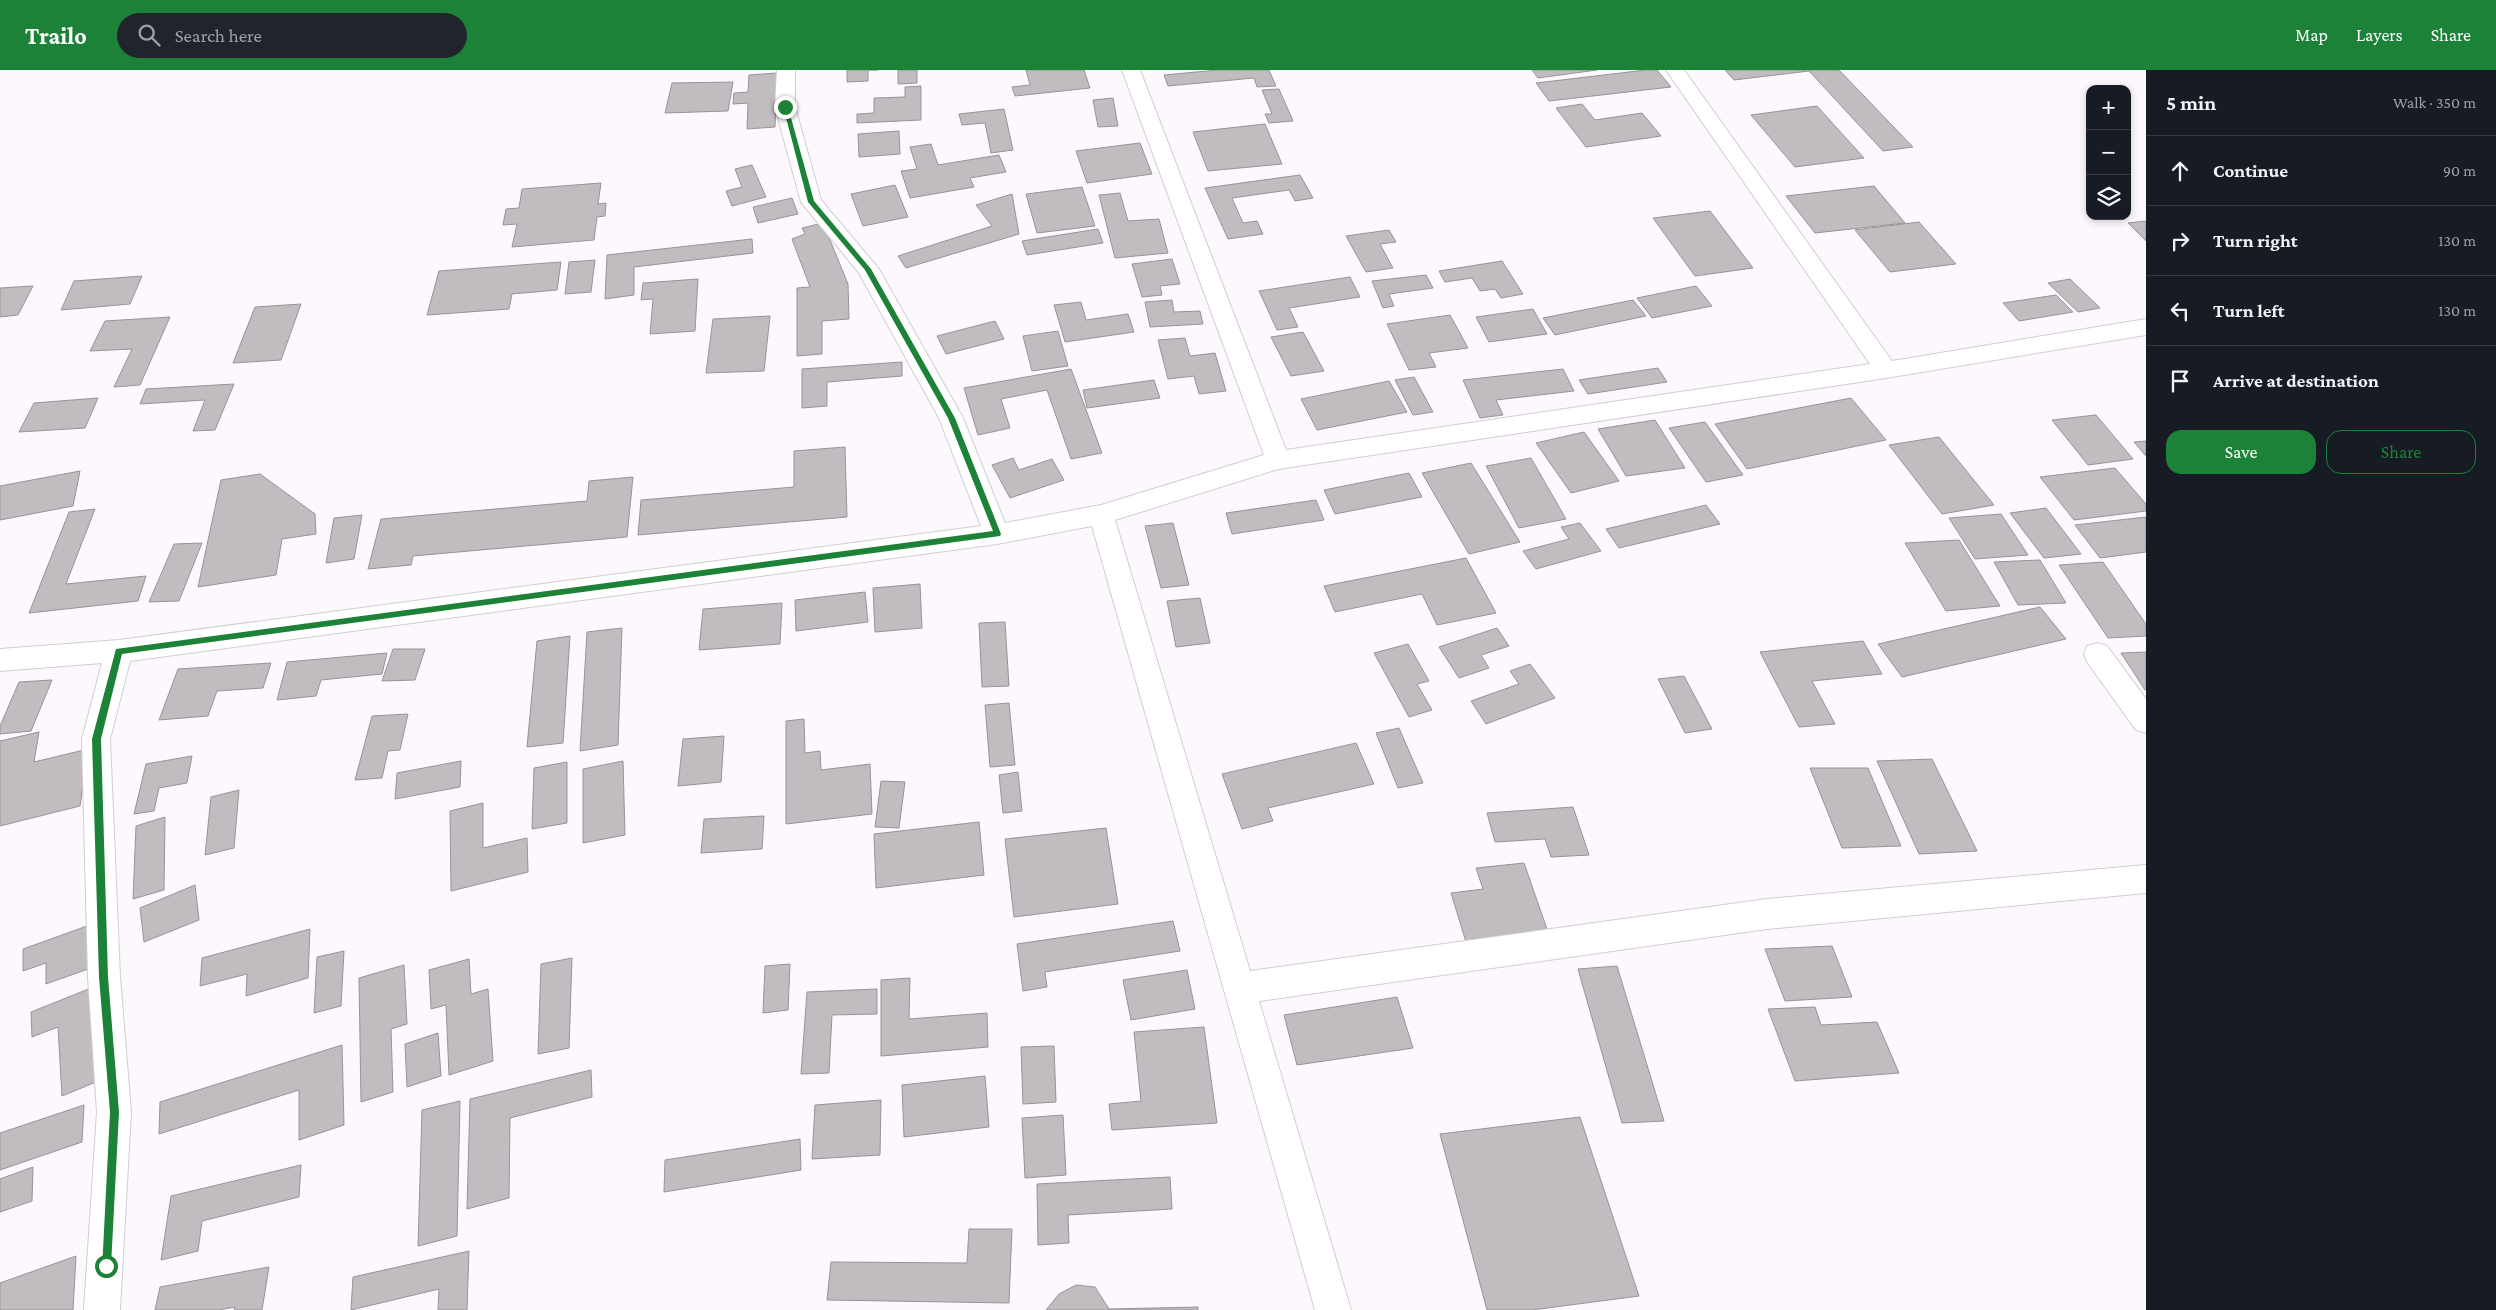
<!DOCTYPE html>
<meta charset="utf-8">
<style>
body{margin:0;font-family:"Crimson Pro",serif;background:#20242c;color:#f1f3f6}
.controls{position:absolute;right:15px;top:15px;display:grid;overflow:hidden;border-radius:10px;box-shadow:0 2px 8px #0003}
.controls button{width:45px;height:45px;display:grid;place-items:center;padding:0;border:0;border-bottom:1px solid #363941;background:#171b24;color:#f1f3f6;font:25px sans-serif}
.stop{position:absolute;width:15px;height:15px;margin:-11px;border:4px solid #1c8237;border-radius:50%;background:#fff}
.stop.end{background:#1c8237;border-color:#fff;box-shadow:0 1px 5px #0008}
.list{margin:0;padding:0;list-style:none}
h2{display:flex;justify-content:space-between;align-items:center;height:65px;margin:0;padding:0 20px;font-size:21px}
h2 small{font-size:16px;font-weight:400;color:#9ea1a6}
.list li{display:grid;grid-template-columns:32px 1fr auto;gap:15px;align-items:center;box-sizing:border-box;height:70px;padding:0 20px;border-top:1px solid #363941}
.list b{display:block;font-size:19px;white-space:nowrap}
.list em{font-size:16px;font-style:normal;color:#9ea1a6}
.actions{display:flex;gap:10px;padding:15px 20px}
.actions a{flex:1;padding:11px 0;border:1px solid #1c8237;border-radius:15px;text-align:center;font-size:18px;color:#1c8237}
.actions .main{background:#1c8237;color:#fff}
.icon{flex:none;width:28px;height:28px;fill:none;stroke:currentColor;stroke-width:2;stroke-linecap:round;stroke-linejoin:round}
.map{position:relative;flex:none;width:2146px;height:1240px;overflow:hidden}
header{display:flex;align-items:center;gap:30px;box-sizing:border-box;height:70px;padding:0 25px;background:#1c8237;color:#fff}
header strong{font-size:24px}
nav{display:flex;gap:28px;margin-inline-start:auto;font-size:18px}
.search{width:350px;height:45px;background:#20242c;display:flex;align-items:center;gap:12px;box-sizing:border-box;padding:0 18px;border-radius:28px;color:#9ea1a6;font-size:19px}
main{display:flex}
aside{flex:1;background:#171b24}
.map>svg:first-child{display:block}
.building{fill:#c0bcc0;stroke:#989397}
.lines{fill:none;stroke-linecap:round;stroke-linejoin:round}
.minor-casing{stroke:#d1cdd1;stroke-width:2}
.minor{fill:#fff;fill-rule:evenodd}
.route{fill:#1c8237}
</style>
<header>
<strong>Trailo</strong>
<div class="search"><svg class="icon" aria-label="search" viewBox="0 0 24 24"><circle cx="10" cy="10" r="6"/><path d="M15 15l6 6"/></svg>Search here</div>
<nav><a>Map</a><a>Layers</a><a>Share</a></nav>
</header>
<main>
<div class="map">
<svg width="2146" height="1240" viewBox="0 0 2146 1240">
<rect width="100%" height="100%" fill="#fdf8fd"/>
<!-- building -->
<g class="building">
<polygon points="847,0 878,0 868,0 868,11 847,12"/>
<polygon points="898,0 917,0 917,13 898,14"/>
<polygon points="1026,0 1084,0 1090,18 1015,26 1012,17 1030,15"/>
<polygon points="1218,0 1269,0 1276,16 1257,17 1254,8 1168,16 1164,5"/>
<polygon points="1532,0 1597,0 1538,8"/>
<polygon points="1646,0 1657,0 1671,17 1549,31 1536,13"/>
<polygon points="1725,0 1839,0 1913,77 1883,81 1809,1 1734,10"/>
<polygon points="777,3 775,57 747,59 748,33 733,34 734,23 748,22 749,5"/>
<polygon points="733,12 728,41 665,43 672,13"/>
<polygon points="921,16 921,50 857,53 857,44 874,43 874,28 905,27 905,17"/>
<polygon points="1279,19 1293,51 1269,53 1265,44 1272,44 1262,20"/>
<polygon points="1113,28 1118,56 1098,57 1093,30"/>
<polygon points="1582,34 1595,50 1642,43 1661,66 1586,77 1556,38"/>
<polygon points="1817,36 1864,88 1795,97 1751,45"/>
<polygon points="1004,39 1013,80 991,83 985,53 962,55 959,44"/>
<polygon points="1265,54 1282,94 1208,101 1193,62"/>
<polygon points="899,61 900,84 859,87 858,64"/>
<polygon points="1140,73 1152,104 1087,113 1076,81"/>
<polygon points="931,74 938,95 999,85 1006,102 970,108 974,117 910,128 901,101 917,99 910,77"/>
<polygon points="752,95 766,127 732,136 726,121 742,117 735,99"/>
<polygon points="1300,105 1313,128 1295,131 1289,120 1232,128 1243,153 1257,151 1263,164 1228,169 1205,118"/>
<polygon points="601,113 598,134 606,133 605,146 597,147 594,170 512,177 517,154 503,155 506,139 519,138 522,119"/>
<polygon points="895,115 908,147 863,156 851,124"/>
<polygon points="1874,116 1905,153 1815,163 1786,126"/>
<polygon points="1082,117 1095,156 1037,163 1026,124"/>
<polygon points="1120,123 1128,151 1159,149 1168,183 1115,188 1099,125"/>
<polygon points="1012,124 1019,164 906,198 898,186 992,156 976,135"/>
<polygon points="792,128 798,144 758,153 753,137"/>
<polygon points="1710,141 1753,198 1695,206 1653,148"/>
<polygon points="2146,151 2146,171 2128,153"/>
<polygon points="1919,152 1956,194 1890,202 1855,160"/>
<polygon points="823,153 848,214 849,249 822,251 822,284 797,286 797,218 810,217 792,169 805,164 802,158"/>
<polygon points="1098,159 1103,173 1027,185 1022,171"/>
<polygon points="1389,160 1396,172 1380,174 1393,198 1366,202 1346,166"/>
<polygon points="752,169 753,183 634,197 634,225 605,229 607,185"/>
<polygon points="1172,189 1180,214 1160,216 1162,225 1142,227 1132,194"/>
<polygon points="595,190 591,222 565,224 569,192"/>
<polygon points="1502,191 1523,224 1501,228 1495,219 1480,221 1472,208 1445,212 1439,201"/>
<polygon points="561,192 557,220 512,224 509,239 427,245 439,201"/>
<polygon points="1426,205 1433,218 1389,224 1394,236 1383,238 1372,211"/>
<polygon points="142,206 130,234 61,240 74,211"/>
<polygon points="1350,207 1360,227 1289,238 1298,257 1277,260 1259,221"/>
<polygon points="698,209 695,261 650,264 653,229 641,230 643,213"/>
<polygon points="2070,209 2100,238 2078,242 2048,213"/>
<polygon points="33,216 18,245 0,247 0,218"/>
<polygon points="1696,216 1712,236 1652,248 1637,228"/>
<polygon points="2056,225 2073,242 2019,251 2003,233"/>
<polygon points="1172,230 1174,242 1200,241 1203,254 1150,257 1145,232"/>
<polygon points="1633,230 1646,246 1555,265 1543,248"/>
<polygon points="1081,232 1086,250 1128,244 1134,262 1065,272 1054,235"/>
<polygon points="301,234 281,290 233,293 255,237"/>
<polygon points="1533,239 1547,264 1489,272 1476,247"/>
<polygon points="1450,245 1468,278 1429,283 1436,297 1409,300 1387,254"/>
<polygon points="770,246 764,301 706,303 713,249"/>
<polygon points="170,247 140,315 114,317 132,279 90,281 105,251"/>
<polygon points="995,251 1004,269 946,284 937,266"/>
<polygon points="1058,261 1068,296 1032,301 1023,266"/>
<polygon points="1303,262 1324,301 1291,306 1271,267"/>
<polygon points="1185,268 1190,286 1215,283 1226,321 1199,324 1194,306 1168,309 1158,270"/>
<polygon points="902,292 902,306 827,312 827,336 802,338 802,299"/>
<polygon points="1658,298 1667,312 1588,324 1579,310"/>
<polygon points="1071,299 1102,383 1071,389 1047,320 1001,329 1010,358 978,365 964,318"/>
<polygon points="1563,299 1574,321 1496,330 1503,345 1480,348 1463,310"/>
<polygon points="1414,307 1433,342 1413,345 1395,310"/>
<polygon points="1154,310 1160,328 1087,338 1083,320"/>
<polygon points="1389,311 1407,342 1317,360 1301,329"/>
<polygon points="234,314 215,360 193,361 205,330 140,334 146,319"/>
<polygon points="98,328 85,358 19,362 34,333"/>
<polygon points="1851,328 1886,370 1747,399 1715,354"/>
<polygon points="2096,345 2133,389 2088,395 2052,350"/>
<polygon points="1655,350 1685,398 1626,406 1598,359"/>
<polygon points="1705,352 1743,405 1706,412 1669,358"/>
<polygon points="1584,362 1619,411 1571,423 1536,373"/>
<polygon points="1939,367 1994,435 1942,444 1889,375"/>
<polygon points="2146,371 2146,386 2134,372"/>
<polygon points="845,377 847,447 638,465 641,430 794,417 794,381"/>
<polygon points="1013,388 1019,400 1052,389 1064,410 1010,428 992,395"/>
<polygon points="1531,388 1566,449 1519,458 1486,396"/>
<polygon points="1471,393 1520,472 1469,484 1422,403"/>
<polygon points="2115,398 2146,434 2146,441 2074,450 2040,407"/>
<polygon points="80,401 73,436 0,450 0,416"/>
<polygon points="1409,403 1422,427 1335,444 1324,420"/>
<polygon points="260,404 315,444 316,464 282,469 276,505 198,517 221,410"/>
<polygon points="633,407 627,467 413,486 411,495 368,499 381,449 587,431 589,411"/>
<polygon points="1316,430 1324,450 1232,464 1226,443"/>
<polygon points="1706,435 1720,454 1619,478 1606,459"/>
<polygon points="2046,438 2081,484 2044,488 2010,443"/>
<polygon points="95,439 66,514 146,506 138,531 29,543 69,442"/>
<polygon points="2001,444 2028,485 1975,489 1949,448"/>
<polygon points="362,445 354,489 326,493 334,448"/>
<polygon points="2146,447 2146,482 2100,488 2075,455"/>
<polygon points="1173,453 1189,515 1161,518 1145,456"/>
<polygon points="1580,453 1601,481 1536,499 1523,481 1569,469 1561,457"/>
<polygon points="1959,470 2000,536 1946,541 1905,473"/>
<polygon points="202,473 179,531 149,532 174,474"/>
<polygon points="1466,488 1496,543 1437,555 1422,524 1335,542 1324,516"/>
<polygon points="2040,490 2066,533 2018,535 1994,492"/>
<polygon points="2103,492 2146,554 2146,566 2108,568 2059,495"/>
<polygon points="920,514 922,558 875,562 873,518"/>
<polygon points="865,522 868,552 796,561 795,530"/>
<polygon points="1200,528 1210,573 1176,577 1167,531"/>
<polygon points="782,533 780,574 699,580 703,539"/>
<polygon points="2040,537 2066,569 1902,607 1878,574"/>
<polygon points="1005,552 1009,616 982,617 979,553"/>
<polygon points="622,558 618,675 580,681 587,562"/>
<polygon points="1497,558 1509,576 1481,585 1489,598 1459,608 1439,577"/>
<polygon points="570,566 563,673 527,677 537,571"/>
<polygon points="1863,571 1882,604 1812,611 1835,654 1799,657 1760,582"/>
<polygon points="1408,574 1429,611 1417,614 1432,640 1409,647 1374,583"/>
<polygon points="393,579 425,579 415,610 382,611"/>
<polygon points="2146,582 2146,620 2145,620 2121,583"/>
<polygon points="387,583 382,604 321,610 316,626 277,630 287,592"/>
<polygon points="271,593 263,618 217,621 208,646 159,650 178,599"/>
<polygon points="1530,594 1555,628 1486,654 1471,631 1519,614 1510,601"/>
<polygon points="1684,606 1712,659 1685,663 1658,609"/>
<polygon points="52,610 31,661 0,664 0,656 19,612"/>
<polygon points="1009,633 1015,695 990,697 985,635"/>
<polygon points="408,644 400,680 388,681 382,708 355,710 372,646"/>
<polygon points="804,649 805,683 820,681 821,700 870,694 872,744 786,754 786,651"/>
<polygon points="1399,658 1423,713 1398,718 1376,663"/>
<polygon points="39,662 34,692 88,679 80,736 0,756 0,671"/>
<polygon points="724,666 721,712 678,716 683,669"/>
<polygon points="1356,673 1374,714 1268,738 1273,751 1242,759 1222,704"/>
<polygon points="192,686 187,713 159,718 154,741 134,744 146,694"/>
<polygon points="1932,689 1977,781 1919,784 1877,691"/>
<polygon points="461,691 460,717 395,729 397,703"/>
<polygon points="623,691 625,765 583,773 583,699"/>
<polygon points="567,692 567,753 532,759 534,698"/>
<polygon points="1810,698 1868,698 1901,776 1842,778"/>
<polygon points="1018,702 1022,741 1003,743 999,705"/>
<polygon points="881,711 905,712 899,758 875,757"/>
<polygon points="239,720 234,778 205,785 211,727"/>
<polygon points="483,733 483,778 527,768 528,802 451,821 450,741"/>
<polygon points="1573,737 1589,785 1551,787 1545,769 1495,772 1487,743"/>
<polygon points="764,746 762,779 701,783 704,749"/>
<polygon points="165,747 164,820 133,829 136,756"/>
<polygon points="979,752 984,805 876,818 874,764"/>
<polygon points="1106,758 1118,834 1014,847 1005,769"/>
<polygon points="1524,793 1548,862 1466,872 1451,823 1483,819 1476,798"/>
<polygon points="195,815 199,850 144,872 140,838"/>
<polygon points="1173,851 1180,881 1045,902 1047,917 1023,921 1017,874"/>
<polygon points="87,856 88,899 46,914 46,893 23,901 23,879"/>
<polygon points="310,859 308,908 246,926 247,904 200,916 202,888"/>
<polygon points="1832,876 1852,927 1785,931 1765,879"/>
<polygon points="344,881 341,936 314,943 317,887"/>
<polygon points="572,888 569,978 538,984 541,894"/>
<polygon points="469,889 471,924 488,919 493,991 449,1005 446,935 431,939 429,900"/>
<polygon points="790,894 788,940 763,943 765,896"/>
<polygon points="404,895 407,954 391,959 393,1022 361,1032 359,908"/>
<polygon points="1617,896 1664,1051 1622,1053 1578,899"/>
<polygon points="1187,900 1195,939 1131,950 1123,910"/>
<polygon points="910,908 909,949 987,943 988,977 881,986 881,910"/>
<polygon points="91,918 96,1012 62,1026 58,957 32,967 31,942"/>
<polygon points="877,919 877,944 832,945 829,1003 801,1004 807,922"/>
<polygon points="1397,927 1413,978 1297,995 1284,945"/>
<polygon points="1815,937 1821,955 1877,952 1899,1003 1795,1011 1768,939"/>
<polygon points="1204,957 1217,1053 1112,1060 1109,1034 1141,1031 1134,962"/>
<polygon points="438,963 441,1006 407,1017 405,974"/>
<polygon points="342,975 344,1055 299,1070 299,1020 159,1064 160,1032"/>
<polygon points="1054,976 1056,1032 1023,1034 1021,977"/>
<polygon points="591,1000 592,1027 510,1048 509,1128 467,1139 470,1029"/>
<polygon points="985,1006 989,1057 904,1067 902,1015"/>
<polygon points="881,1030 880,1085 812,1089 815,1035"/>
<polygon points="460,1031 457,1166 418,1176 422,1040"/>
<polygon points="84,1035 82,1072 0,1100 0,1063"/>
<polygon points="1063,1045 1066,1105 1025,1108 1022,1048"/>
<polygon points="1580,1047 1639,1226 1532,1240 1487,1240 1440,1064"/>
<polygon points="800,1069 801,1100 664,1122 665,1090"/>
<polygon points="301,1095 299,1127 202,1151 198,1181 161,1190 171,1126"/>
<polygon points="33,1097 32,1131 0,1142 0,1109"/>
<polygon points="1170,1107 1172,1139 1068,1145 1069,1173 1038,1175 1037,1114"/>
<polygon points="969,1159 1012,1159 1009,1233 827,1230 831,1192 967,1193"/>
<polygon points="469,1181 467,1240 438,1240 439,1219 351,1240 353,1207"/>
<polygon points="76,1186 73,1240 0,1240 0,1213"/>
<polygon points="269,1197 262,1240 234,1240 235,1237 219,1240 155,1240 160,1217"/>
<polygon points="1076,1215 1095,1217 1109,1239 1198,1237 1198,1240 1046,1240 1059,1224"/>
</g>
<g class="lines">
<!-- minor casing -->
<g class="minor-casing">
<g id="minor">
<polygon points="777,0 795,0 795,37 821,130 879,199 963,348 1005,453 1101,435 1264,385 1122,0 1140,0 1286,380 1870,294 1666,0 1684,0 1892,291 2146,249 2146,265 1886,308 1278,399 1115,450 1250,901 1767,829 2146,795 2146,823 1767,859 1259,931 1351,1240 1315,1240 1092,456 997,474 130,591 110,669 120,907 131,1042 120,1240 84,1240 97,1042 88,907 82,669 102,593 0,601 0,579 119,570 981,456 939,348 859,203 801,132 775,37"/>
<polygon points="2097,573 2107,576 2146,629 2146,663 2136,660 2087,592 2084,584 2087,576"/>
</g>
</g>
<!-- minor -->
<use href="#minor" class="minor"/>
</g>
<!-- route -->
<polygon class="route" points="783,36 788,37 814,131 871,199 955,348 1001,464 1000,466 122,584 101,669 108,907 119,1042 111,1196 106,1202 102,1200 110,1042 99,907 92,669 116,579 993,461 948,348 865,200 808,132"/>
</svg>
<div class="controls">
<button>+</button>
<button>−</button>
<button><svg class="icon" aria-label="layers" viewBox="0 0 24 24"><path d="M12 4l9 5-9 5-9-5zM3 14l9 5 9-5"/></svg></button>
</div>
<div class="stop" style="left:106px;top:1196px"></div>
<div class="stop end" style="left:785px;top:37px"></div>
</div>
<aside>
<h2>5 min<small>Walk · 350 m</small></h2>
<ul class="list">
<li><svg class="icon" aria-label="ahead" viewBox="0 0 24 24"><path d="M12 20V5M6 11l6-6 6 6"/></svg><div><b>Continue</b></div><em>90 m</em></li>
<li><svg class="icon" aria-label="right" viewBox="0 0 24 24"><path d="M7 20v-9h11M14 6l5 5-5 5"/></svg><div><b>Turn right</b></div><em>130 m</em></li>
<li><svg class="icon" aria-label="left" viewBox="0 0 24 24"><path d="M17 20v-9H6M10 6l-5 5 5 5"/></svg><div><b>Turn left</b></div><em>130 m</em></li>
<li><svg class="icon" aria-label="arrive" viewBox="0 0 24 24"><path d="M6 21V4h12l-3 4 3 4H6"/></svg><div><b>Arrive at destination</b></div></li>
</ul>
<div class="actions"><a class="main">Save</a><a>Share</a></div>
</aside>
</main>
